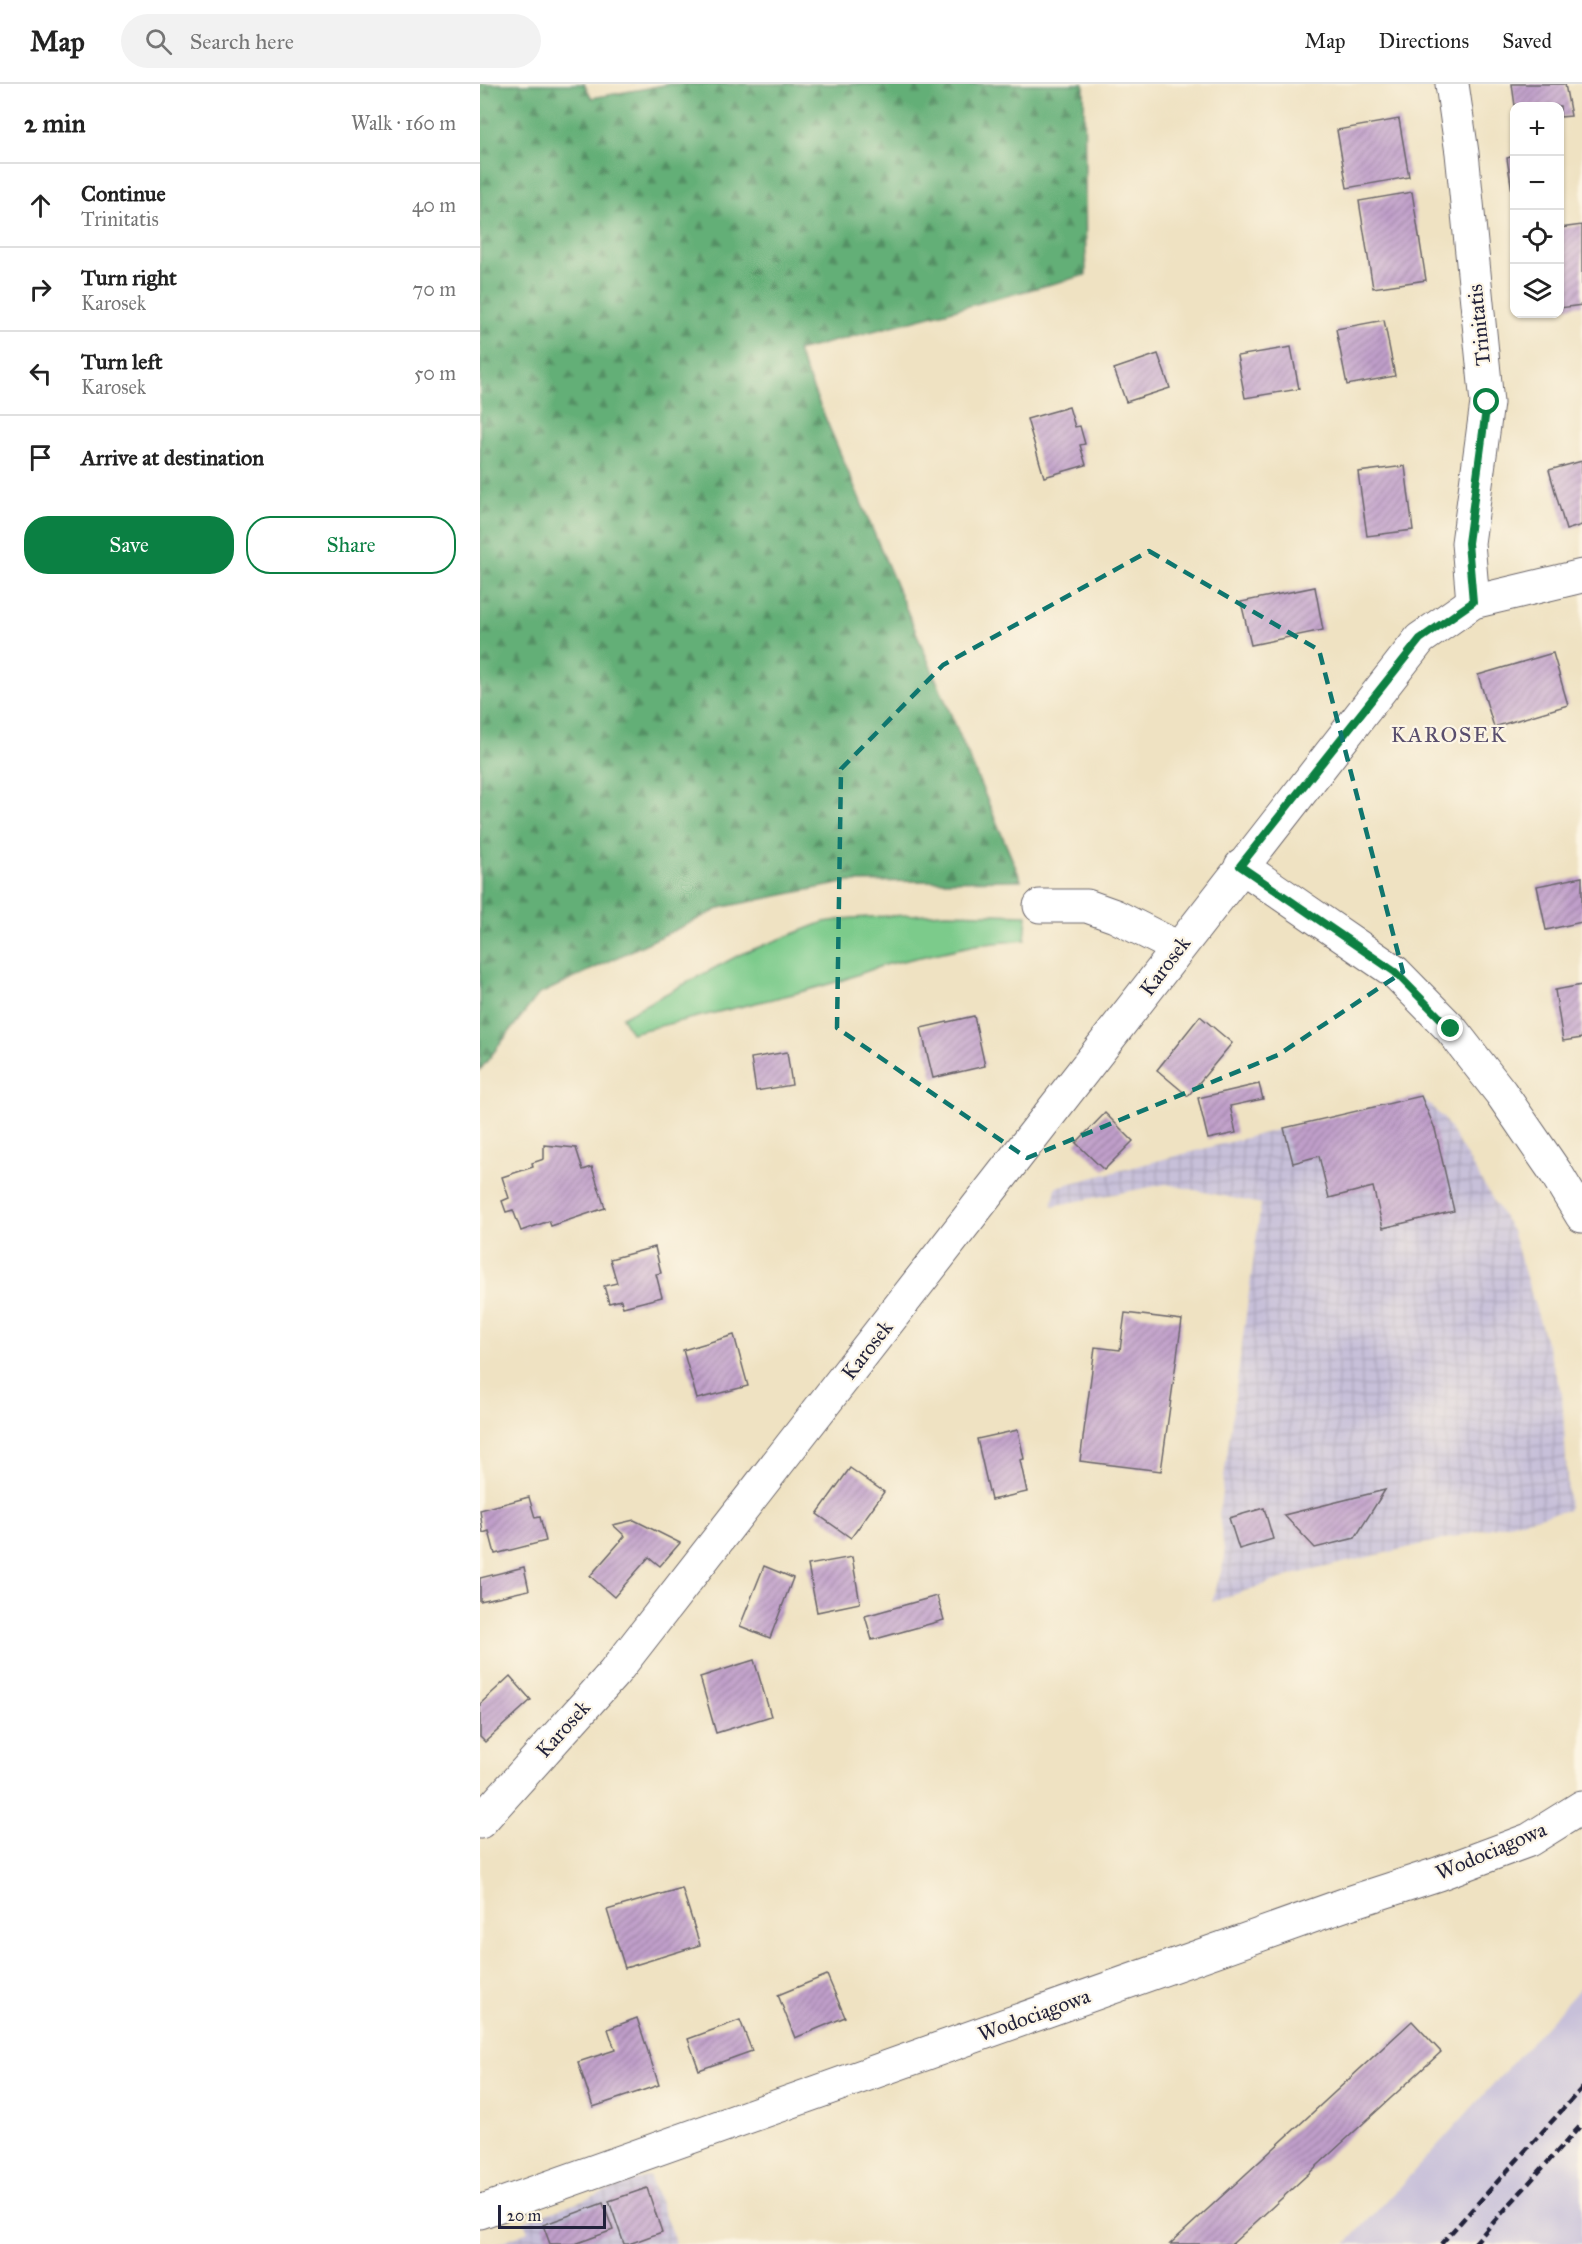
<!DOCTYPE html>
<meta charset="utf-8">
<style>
body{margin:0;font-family:"IM FELL Great Primer",serif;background:#f2f2f2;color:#222}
.controls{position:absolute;right:18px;top:18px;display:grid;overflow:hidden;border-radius:12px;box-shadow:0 2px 4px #0004}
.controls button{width:54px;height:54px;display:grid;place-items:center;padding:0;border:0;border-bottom:2px solid #e0e0e0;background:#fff;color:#222;font:30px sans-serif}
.scale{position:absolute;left:18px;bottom:15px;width:108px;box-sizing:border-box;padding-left:6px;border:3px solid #22223b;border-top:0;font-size:16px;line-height:21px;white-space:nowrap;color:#22223b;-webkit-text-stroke:4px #fcf5e5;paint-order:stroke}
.stop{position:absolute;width:18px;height:18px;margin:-14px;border:4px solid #0b8043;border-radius:50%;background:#fff}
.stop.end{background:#0b8043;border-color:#fff;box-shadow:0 2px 6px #0008}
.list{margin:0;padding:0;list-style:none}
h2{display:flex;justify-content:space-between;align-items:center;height:78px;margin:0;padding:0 24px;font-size:26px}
h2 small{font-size:20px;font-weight:400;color:#767676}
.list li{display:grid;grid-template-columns:39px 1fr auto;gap:18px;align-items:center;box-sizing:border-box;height:84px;padding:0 24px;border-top:2px solid #e0e0e0}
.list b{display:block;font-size:22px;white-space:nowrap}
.list p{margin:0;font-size:20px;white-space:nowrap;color:#767676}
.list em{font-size:20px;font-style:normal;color:#767676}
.actions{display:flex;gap:12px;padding:18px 24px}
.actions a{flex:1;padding:14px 0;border:2px solid #0b8043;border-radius:24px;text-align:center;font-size:21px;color:#0b8043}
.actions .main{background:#0b8043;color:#fff}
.icon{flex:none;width:33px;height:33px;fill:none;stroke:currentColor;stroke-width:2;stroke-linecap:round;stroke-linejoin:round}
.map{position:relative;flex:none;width:1102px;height:2160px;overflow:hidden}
header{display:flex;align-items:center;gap:36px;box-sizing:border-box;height:84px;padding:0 30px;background:#fff;border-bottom:2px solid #e0e0e0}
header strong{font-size:28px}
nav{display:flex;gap:33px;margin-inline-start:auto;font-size:21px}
.search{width:420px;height:54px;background:#f2f2f2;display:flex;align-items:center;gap:15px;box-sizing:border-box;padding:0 21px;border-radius:33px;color:#767676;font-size:22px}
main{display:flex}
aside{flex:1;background:#fff}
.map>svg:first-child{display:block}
.industrial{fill:url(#industrial-grid)}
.railway{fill:#c7c0d9}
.forest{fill:url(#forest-firs);stroke:#436859;stroke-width:1.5}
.green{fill:#7bcb8b;stroke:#4e7663;stroke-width:1.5}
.building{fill:url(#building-hatch)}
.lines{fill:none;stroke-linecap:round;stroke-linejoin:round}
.minor-casing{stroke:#6a656a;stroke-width:35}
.minor{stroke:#fff;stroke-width:33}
.rail{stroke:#22223b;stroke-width:4.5;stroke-dasharray:9 4.5;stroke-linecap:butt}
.route{stroke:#0b8043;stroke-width:8}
.marked{fill:none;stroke:#0f766e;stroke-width:4.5;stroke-dasharray:12 8;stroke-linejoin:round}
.labels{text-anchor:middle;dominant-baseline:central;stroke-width:4.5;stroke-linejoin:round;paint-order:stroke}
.street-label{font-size:21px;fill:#22223b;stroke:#fcf5e5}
.neighbourhood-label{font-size:22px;letter-spacing:1.5px;fill:#594e6d;stroke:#fcf5e5}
</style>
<header>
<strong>Map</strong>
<div class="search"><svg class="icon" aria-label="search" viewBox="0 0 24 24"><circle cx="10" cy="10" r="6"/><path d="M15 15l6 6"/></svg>Search here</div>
<nav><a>Map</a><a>Directions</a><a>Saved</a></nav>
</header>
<main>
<aside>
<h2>2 min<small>Walk · 160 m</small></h2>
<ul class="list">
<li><svg class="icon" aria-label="ahead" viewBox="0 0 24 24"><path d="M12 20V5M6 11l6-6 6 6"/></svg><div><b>Continue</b><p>Trinitatis</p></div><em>40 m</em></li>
<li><svg class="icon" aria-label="right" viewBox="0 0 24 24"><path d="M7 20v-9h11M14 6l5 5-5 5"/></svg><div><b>Turn right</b><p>Karosek</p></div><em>70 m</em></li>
<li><svg class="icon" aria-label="left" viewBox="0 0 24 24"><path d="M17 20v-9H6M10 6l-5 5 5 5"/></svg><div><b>Turn left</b><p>Karosek</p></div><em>50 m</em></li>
<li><svg class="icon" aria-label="arrive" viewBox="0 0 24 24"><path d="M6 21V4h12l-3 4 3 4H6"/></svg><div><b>Arrive at destination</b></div></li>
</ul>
<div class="actions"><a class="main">Save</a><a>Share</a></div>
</aside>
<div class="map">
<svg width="1102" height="2160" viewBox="0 0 1102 2160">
<defs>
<pattern id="industrial-grid" width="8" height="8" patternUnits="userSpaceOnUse" patternTransform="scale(1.5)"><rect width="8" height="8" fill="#c7c0d9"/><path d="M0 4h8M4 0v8" fill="none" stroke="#aba5bb"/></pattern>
<pattern id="forest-firs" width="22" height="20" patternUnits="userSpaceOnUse" patternTransform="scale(1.5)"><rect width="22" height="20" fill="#64af77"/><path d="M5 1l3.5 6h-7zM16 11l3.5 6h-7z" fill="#528e63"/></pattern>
<pattern id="building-hatch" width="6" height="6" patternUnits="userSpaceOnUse" patternTransform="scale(1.5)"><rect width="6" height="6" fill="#c09fca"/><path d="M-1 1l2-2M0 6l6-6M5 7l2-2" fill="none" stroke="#9c81a5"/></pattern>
</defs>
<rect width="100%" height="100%" fill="#fcf5e5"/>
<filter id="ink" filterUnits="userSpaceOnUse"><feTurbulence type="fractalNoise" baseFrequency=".0167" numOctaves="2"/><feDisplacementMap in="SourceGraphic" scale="12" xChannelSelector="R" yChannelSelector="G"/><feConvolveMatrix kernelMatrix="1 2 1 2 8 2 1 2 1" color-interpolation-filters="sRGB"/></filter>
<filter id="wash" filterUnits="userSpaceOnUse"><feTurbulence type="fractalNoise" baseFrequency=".008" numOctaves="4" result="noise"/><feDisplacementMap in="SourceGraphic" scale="24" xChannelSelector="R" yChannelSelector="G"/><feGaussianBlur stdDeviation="1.35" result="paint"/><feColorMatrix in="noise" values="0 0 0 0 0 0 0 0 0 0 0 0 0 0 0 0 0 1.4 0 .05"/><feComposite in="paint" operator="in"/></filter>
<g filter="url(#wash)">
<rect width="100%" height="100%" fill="#efe2c2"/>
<!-- industrial -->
<g class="industrial">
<polygon points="941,1012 964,1035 1032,1147 1082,1310 1089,1426 816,1490 732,1518 745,1474 739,1430 781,1120 686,1100 572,1122 576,1103 804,1044"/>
<polygon points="169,2092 196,2160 17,2160 48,2147 44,2137"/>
</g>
<!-- railway -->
<polygon class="railway" points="1102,1902 1102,2160 866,2160 948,2072"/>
<!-- forest -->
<polygon class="forest" points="0,0 104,0 112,14 190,0 604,0 606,191 317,267 541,796 368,798 243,823 58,911 0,986"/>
<!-- green -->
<polygon class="green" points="466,829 547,831 545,856 495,861 404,881 360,897 313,910 151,949 142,933 261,870 344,838 372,834"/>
<g id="blocks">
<!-- building -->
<g class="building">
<polygon points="1032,0 1085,0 1091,32 1080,33 1080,22 1035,22"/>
<polygon points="919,35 929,93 867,104 857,46"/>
<polygon points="1034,72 1034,114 1033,114 1027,74"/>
<polygon points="932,108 946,196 893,204 879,117"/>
<polygon points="1102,141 1102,221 1080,224 1080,144"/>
<polygon points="904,236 915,292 867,301 856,245"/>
<polygon points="811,263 819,305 765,314 757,272"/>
<polygon points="678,270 690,304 646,318 634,285"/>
<polygon points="589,323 595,343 600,342 605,360 600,361 606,381 564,393 547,335"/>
<polygon points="1102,377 1102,441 1086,446 1069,386"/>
<polygon points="925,382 933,446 887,452 878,388"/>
<polygon points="835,503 843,546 771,561 761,518"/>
<polygon points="1073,569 1088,621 1014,643 998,591"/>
<polygon points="1102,793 1102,838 1066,846 1057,802"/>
<polygon points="1102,901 1102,954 1083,957 1075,906"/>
<polygon points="494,932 505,982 453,994 441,944"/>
<polygon points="720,932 752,959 708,1012 677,986"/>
<polygon points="307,968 312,1001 276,1007 271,974"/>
<polygon points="779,1000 783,1015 750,1022 756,1049 728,1055 718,1014"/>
<polygon points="941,1012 955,1045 974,1127 903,1144 893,1103 849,1114 839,1072 813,1079 804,1044"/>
<polygon points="625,1029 653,1057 624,1086 596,1059"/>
<polygon points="64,1061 96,1064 103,1086 112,1083 125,1124 71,1142 69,1137 41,1147 33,1126 26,1128 22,1117 29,1114 22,1093 53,1083 52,1079 64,1075"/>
<polygon points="175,1163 181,1189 176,1190 182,1213 143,1223 141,1216 129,1219 124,1202 137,1199 130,1175"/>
<polygon points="645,1229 702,1236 681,1387 600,1377 615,1263 640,1266"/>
<polygon points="254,1251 268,1302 217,1315 203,1266"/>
<polygon points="538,1346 544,1375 540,1376 547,1408 511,1416 497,1355"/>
<polygon points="370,1384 404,1408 371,1454 337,1430"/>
<polygon points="905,1406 875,1454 835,1464 804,1431"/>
<polygon points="49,1413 55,1434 60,1433 66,1457 15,1470 9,1447 3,1449 0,1426"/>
<polygon points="784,1424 793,1455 759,1465 749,1434"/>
<polygon points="154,1436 200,1459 180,1482 169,1473 134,1513 110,1492 145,1452 133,1441"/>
<polygon points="372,1473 380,1519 337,1528 328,1481"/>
<polygon points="284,1482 313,1494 290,1554 260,1542"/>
<polygon points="44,1483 49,1506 0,1517 0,1494"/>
<polygon points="457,1512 464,1536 392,1556 385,1532"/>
<polygon points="274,1576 291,1632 236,1649 220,1593"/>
<polygon points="30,1592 51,1616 5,1658 0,1653 0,1620"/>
<polygon points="202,1804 220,1861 145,1884 127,1826"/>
<polygon points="347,1891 365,1933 315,1954 298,1911"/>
<polygon points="157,1934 179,2001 113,2023 98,1978 135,1966 128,1945"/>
<polygon points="260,1936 272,1967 219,1986 208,1955"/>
<polygon points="932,1937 961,1968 752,2160 690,2160"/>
<polygon points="167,2104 182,2148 149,2160 144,2160 129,2117"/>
<polygon points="123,2119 133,2146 95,2160 70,2160 63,2141"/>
</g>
</g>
</g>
<g filter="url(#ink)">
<use href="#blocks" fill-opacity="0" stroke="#6a656a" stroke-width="1.5"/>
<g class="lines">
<!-- minor casing -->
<g class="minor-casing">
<g id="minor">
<polyline points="972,0 982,69 1007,319 988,459 993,518"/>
<polyline points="761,782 915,888 971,945 1021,1009 1076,1089 1102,1132"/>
<polyline points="560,822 607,822 635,832 698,864"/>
<polyline points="0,1738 134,1589 940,555 993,518 1102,492"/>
<polyline points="0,2128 872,1818 958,1790 1049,1756 1102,1723"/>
</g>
</g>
<!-- minor -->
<use href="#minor" class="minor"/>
<!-- rail -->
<g class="rail">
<polyline points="961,2160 1102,2004"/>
<polyline points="994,2160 1102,2040"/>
</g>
</g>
</g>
<g class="lines" filter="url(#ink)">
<!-- route -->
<polyline class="route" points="971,945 915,888 760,782 940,555 993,518 988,459 1007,318"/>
</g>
<!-- marked area -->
<path class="marked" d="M669 467 839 566 923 888 798 971 547 1074 357 944 361 685 463 581Z"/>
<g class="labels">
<!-- street labels -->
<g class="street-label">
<text transform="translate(999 241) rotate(-96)">Trinitatis</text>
<text transform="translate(685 882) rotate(-53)">Karosek</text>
<text transform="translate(387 1266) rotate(-52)">Karosek</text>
<text transform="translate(83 1645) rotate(-48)">Karosek</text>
<text transform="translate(1011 1767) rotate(-23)">Wodociągowa</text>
<text transform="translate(554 1931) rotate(-20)">Wodociągowa</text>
</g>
<!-- neighbourhood labels -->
<g class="neighbourhood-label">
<text x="969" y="650">KAROSEK</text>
</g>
</g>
</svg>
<div class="controls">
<button>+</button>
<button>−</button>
<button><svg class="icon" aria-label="locate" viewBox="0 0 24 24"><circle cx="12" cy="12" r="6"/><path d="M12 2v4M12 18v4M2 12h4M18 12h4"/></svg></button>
<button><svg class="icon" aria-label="layers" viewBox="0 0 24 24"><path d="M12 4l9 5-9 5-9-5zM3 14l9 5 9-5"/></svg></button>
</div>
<div class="scale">20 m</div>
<div class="stop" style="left:1007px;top:318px"></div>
<div class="stop end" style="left:971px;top:945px"></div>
</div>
</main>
